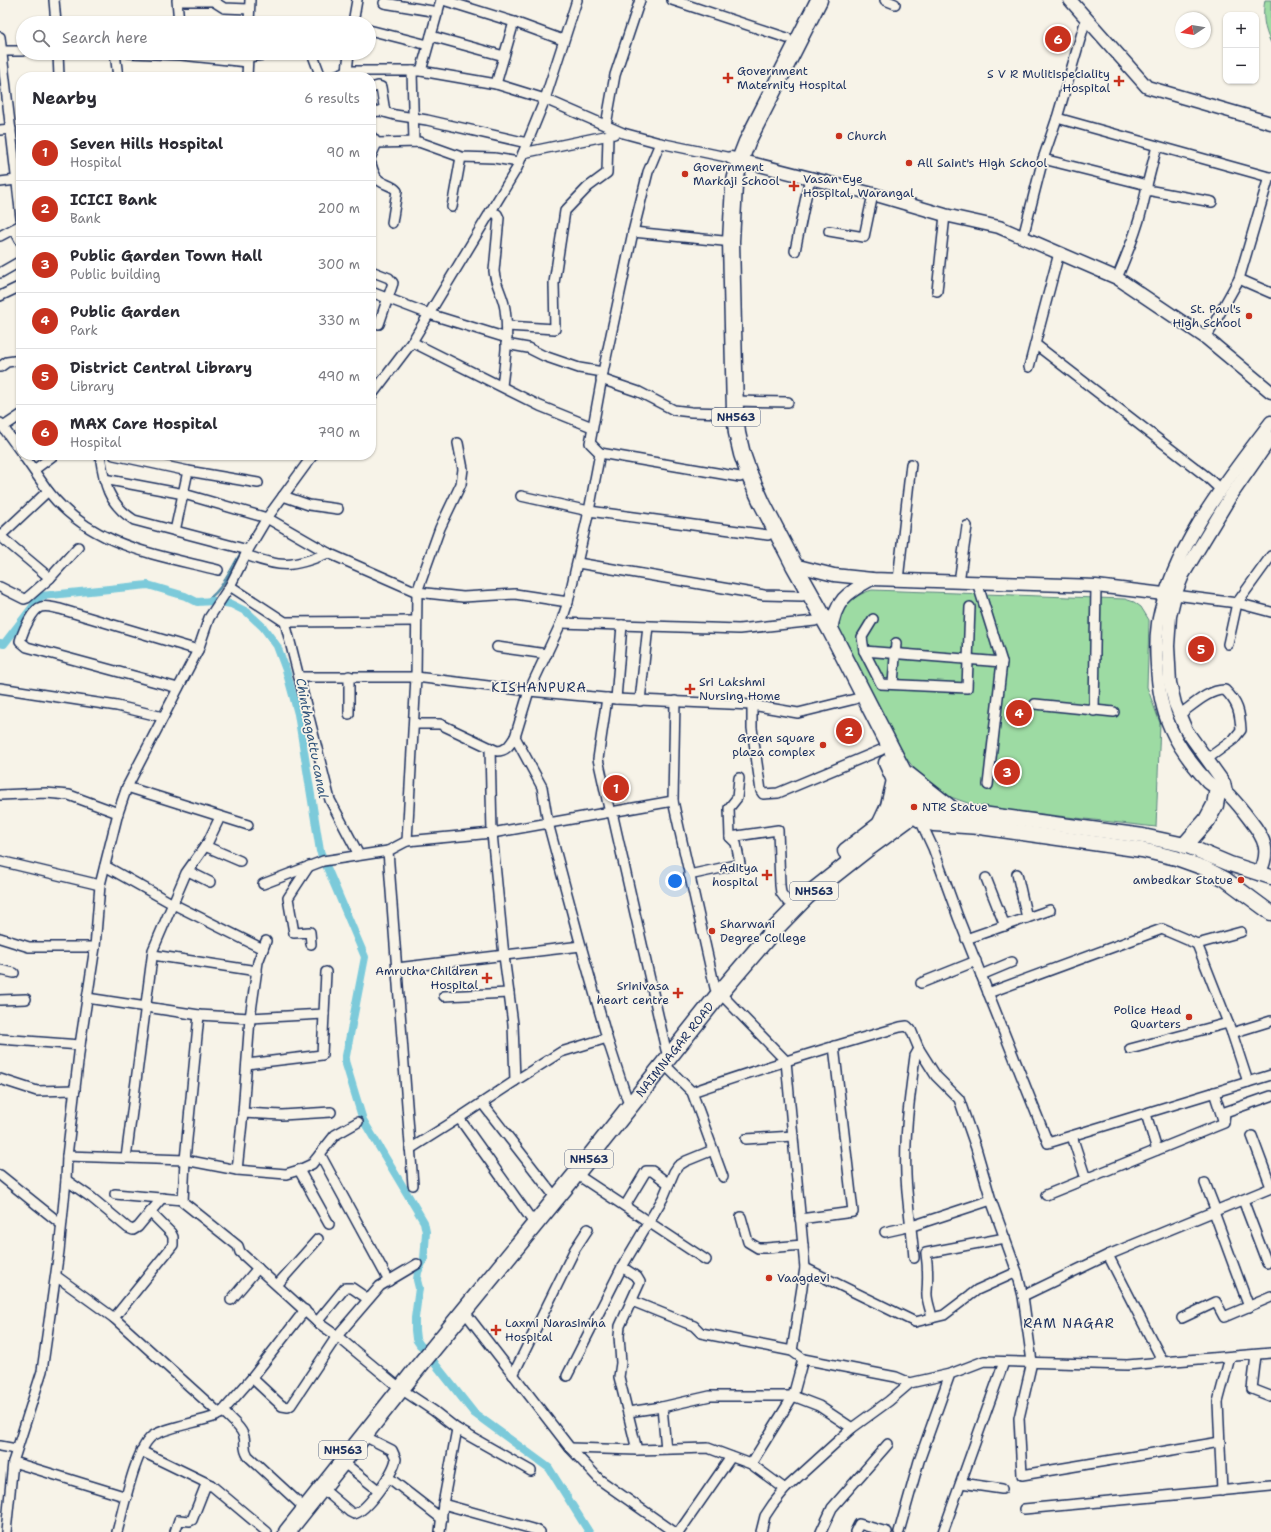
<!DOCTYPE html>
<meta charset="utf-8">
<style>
body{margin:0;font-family:"Shantell Sans",sans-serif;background:#f2f2f3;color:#2b2b33}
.controls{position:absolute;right:12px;top:12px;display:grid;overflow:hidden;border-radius:8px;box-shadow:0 1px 3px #0004}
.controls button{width:36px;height:36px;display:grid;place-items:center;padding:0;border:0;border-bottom:1px solid #e1e1e2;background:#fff;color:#2b2b33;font:20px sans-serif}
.compass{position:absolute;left:1175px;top:12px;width:36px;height:36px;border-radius:50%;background:#fff;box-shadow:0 1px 3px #0004;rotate:258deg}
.you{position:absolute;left:675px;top:881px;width:14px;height:14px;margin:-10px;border:3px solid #fff;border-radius:50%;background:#1a73e8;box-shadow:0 0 0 6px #1a73e833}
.badge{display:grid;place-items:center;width:26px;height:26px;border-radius:50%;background:#c8321e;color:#fff;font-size:13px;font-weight:700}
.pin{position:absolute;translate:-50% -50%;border:2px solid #fff;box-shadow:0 1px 4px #0006}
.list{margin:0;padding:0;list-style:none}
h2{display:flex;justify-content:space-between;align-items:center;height:52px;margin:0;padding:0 16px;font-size:17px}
h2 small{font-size:13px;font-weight:400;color:#7c7c81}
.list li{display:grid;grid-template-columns:26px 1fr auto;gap:12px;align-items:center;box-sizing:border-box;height:56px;padding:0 16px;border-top:1px solid #e1e1e2}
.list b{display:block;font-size:15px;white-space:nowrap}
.list p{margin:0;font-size:13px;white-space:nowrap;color:#7c7c81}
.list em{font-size:13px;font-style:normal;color:#7c7c81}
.icon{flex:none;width:22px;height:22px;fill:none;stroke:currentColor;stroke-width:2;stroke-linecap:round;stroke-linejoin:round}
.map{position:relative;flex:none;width:1271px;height:1532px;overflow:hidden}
.search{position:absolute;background:#fff;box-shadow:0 1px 3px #0004;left:16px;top:16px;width:360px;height:44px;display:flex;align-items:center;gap:10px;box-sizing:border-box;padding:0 14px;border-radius:22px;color:#7c7c81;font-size:15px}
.panel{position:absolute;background:#fff;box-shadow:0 1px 3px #0004;left:16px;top:72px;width:360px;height:388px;border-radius:16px}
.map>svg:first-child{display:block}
.green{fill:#9ddba3;stroke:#5c8580}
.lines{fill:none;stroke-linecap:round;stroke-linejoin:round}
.stream{stroke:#558ca8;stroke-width:2.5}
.canal{stroke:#7ccada;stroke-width:8}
.street-casing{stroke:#1b2f5e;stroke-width:12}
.secondary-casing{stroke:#1b2f5e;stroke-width:15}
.primary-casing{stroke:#1b2f5e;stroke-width:17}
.highway-casing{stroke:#1b2f5e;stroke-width:19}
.street{stroke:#f7f3e8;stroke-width:9}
.secondary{stroke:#f7f3e8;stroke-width:12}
.primary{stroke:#f7f3e8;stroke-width:14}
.highway{stroke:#f7f3e8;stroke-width:16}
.poi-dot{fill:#c8321e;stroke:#f7f3e8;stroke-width:1.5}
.labels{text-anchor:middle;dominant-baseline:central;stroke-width:3.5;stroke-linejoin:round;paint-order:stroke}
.shield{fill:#f7f3e8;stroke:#5d6a87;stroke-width:1}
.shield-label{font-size:11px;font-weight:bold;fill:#1b2f5e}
.poi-label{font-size:12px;fill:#1b2f5e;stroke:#f7f3e8;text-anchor:start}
.street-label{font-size:12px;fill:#1b2f5e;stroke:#f7f3e8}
.neighbourhood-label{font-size:13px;letter-spacing:1px;fill:#1b2f5e;stroke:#f7f3e8}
.water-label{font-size:13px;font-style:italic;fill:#33567d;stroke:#f7f3e8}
</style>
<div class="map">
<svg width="1271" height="1532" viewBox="0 0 1271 1532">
<rect width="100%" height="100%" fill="#f7f3e8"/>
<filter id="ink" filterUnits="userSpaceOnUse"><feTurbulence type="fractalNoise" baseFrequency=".025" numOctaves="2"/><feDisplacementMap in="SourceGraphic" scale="8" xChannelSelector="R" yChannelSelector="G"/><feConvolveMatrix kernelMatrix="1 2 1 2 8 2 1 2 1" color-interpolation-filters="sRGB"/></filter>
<g filter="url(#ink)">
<!-- green -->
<g class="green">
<path d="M1265 0H1271V43C1264 29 1262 15 1265 0Z"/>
<path d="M872 590 1125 599 1134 602 1141 607 1149 620 1147 687 1160 723 1156 827 979 807 948 796 931 784 914 768 906 758 840 634C836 611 851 596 872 590Z"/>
</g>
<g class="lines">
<!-- stream -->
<path class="stream" d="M203 602C221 594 230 570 241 553"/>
<!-- canal -->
<polyline class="canal" points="0,643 4,644 41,596 148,585 185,596 197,602 214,601 231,604 247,612 263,627 277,646 286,670 298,714 320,851 365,957 345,1061 363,1120 424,1222 426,1232 425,1247 424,1259 418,1272 417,1280 419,1288 415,1318 415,1330 416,1339 420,1345 427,1351 436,1365 474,1413 549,1468 589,1532"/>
<!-- street casing -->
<g class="street-casing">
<g id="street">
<polyline points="54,0 56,23"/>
<polyline points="177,0 179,23"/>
<polyline points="443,0 514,22 563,40"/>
<polyline points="672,0 787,38"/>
<polyline points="885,0 895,4"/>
<polyline points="178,1 213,1 224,8 249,9"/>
<polyline points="384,3 438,12"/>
<polyline points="1086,19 1057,118 1269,177"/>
<polyline points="249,23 250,0"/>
<polyline points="353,23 357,0"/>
<polyline points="369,30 428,45"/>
<polyline points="431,36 504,56"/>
<polyline points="0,37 21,218"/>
<polyline points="2,51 23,51"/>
<polyline points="58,53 59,77"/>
<polyline points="115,53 118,77"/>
<polyline points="129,53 181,55 247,62"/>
<polyline points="312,53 321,77"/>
<polyline points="248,57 277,53"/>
<polyline points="347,71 349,53"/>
<polyline points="412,71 414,142"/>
<polyline points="421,71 441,0"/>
<polyline points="247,77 248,56"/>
<polyline points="332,77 347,71 421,71 496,84 545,99 623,133 660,143 731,158"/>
<polyline points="496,84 514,22"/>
<polyline points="371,88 378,86 381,87 385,112"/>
<polyline points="371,112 380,111 395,115 427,120 527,143"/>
<polyline points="606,125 615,75 640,0"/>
<polyline points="0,130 11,129"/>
<polyline points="371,136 377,143 371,156"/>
<polyline points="377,143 419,142 461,157 494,158 519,162"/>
<polyline points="523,153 614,134"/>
<path d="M1043 159 1147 185C1142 218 1130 247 1117 278"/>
<path d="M371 164C372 168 374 173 376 177 381 185 392 184 397 191L392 223"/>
<polyline points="0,182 16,180"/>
<polyline points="1147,185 1157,146"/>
<polyline points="1147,190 1212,202"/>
<polyline points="452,207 461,157"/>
<path d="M490 212 497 214 499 218 494 271C495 284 503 295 505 309 509 335 505 361 502 386"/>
<polyline points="14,229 21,242"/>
<polyline points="829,231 864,237 873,194"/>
<polyline points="633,232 723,241"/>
<polyline points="0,236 21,225"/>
<polyline points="1023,237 1043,159 1057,118"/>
<polyline points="795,251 810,177"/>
<polyline points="371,271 389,278 393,283 379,324"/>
<polyline points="0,273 21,261"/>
<polyline points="1239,279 1271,293"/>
<polyline points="937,291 945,215"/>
<polyline points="371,292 429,314 507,338"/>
<polyline points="0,296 21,286"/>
<polyline points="507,326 555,329 554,283 565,211 588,187 607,173 608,136"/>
<polyline points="1206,338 1239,279 1269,177 1271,177"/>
<polyline points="412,342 540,406 592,427"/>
<polyline points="506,344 528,348 544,356 579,368 603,372"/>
<polyline points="1035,344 1207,477 1221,490"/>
<polyline points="0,367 7,362 21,360"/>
<polyline points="1029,367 1059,253"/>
<polyline points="601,379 639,392 674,410 691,412 726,413"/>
<polyline points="371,396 412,342 517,168 545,99 577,0"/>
<polyline points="735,401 788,402"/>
<polyline points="0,423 21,452"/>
<polyline points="3,427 21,415"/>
<polyline points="600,453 740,477"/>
<path d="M100 455C104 483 108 504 134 520L248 550"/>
<polyline points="114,455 188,471 258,483"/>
<polyline points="34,470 54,455"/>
<polyline points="104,479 184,494 267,518 328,553 417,592 463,597 515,594 568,602"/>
<path d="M48 491C91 546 154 554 218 570"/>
<polyline points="283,496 309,505 338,509"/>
<polyline points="521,496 589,511 768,535"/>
<polyline points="175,531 188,471"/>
<polyline points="0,536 48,491 23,455"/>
<polyline points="0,536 50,578"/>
<path d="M246 555C281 568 292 568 328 553"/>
<polyline points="578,563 764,595 802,596"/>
<polyline points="898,580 911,464"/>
<polyline points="959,582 967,526"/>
<polyline points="977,582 1002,662 988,785"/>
<polyline points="230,586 285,622 416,621"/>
<polyline points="0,587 24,599 27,598 50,578 78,547"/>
<polyline points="1175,595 1237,603 1271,612"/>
<polyline points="873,619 862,637 864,651 881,684 967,688 970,607"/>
<polyline points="285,622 330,800 359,855"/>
<polyline points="561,623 739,629 815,621"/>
<polyline points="1228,644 1237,603 1271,556"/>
<polyline points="497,647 547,654"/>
<polyline points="864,651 1002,662"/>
<polyline points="349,676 349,714"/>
<polyline points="299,677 416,677 529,691 616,699 752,705 798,713 855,699"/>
<polyline points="893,684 896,643"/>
<polyline points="0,688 117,706 163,717"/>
<path d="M178 688 27 647 20 641 21 638C24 629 33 609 41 607 47 605 54 608 60 609L198 650"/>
<polyline points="607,698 598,759 610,813"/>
<polyline points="616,699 622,625"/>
<polyline points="640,701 648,626"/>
<polyline points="1035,704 1114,712"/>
<polyline points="752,705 752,728 761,791 763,794 778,793 881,750"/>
<polyline points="1094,711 1096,586"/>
<path d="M1179 715C1192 706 1209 689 1225 690 1238 703 1240 712 1241 730L1233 740 1207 759"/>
<path d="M414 724H440L497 751C507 751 510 744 515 737"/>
<polyline points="127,787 248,825"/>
<polyline points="0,795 46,793 69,795 118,813"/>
<polyline points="673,801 715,988 786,1061 805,1268 792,1351"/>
<polyline points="612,812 666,1050"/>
<polyline points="920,820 933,848 958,917 1048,1143 1271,1075"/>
<polyline points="730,837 778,830 780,885 781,893 787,901"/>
<polyline points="407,841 492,833 673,801 675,701"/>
<polyline points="205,846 240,861"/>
<polyline points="0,861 100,885"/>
<polyline points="105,866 173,904 263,949"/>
<polyline points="309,866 288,898 294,933 310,932 311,944"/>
<polyline points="188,871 210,882"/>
<polyline points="1017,874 1027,918"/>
<polyline points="689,875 740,864 736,843 730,837 729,808 737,798 739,778"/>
<polyline points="986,878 1005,926"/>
<polyline points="263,884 323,861 388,851"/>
<polyline points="0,938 29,947 95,947"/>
<polyline points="966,939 1050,910"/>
<polyline points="1197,944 1232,1033 1248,1082"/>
<polyline points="153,955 257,971"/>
<polyline points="397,968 581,946"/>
<polyline points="0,970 14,973"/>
<polyline points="981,975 1012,962"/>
<polyline points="921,983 976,961"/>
<polyline points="988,993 1162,929 1197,944 1241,932"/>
<polyline points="444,996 509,993"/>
<polyline points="87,998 199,1015 250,1018 324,1014 326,972"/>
<polyline points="0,1000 26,999"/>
<polyline points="199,1015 185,1160 183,1202 238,1246 240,1252 317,1322 337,1336 401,1389 434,1411 457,1429 531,1471"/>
<polyline points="1232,1033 1271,1021"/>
<polyline points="0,1039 80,1045"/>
<polyline points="1130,1049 1228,1023"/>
<polyline points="247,1064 322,1055 324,1014"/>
<polyline points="664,1064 692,1092 723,1177"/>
<polyline points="0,1079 37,1091 75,1090"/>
<polyline points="515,1081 561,1052 607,1038"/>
<path d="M692 1092C761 1068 830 1047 900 1027L907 1026 911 1030 919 1049 936 1076 959 1099 976 1148 991 1200 1017 1272 1023 1296 1032 1362 1019 1418 1022 1475 1220 1442"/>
<polyline points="1214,1092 1223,1120"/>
<polyline points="627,1099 607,1038 581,946 548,823 542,787 515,737 529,691 561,623 568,602 589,511 600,453 590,443 603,372 633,232 648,172 660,143"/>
<polyline points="482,1103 552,1193"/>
<polyline points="243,1113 282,1115 331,1112"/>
<polyline points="1146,1114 1157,1150"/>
<polyline points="459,1118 515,1081 513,1024 504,956 492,833 490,748"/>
<polyline points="1072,1136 1086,1179"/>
<polyline points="1252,1136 1271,1187"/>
<polyline points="746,1139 793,1136"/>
<polyline points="410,1149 459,1118 531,1219"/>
<polyline points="320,1154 389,1281"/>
<polyline points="67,1156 185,1160 237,1170 286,1174 299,1170 312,1164 335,1135 358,1122"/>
<polyline points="126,1158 153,950 186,873 208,842 220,817"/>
<polyline points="237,1170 243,1113 250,1018 258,962 266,941"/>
<polyline points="299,1170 329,1224"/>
<polyline points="576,1174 706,1260"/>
<polyline points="0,1175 61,1224"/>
<polyline points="66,1180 92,1198 128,1228 133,1230 138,1227 162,1198"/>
<polyline points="1205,1183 1216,1211"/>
<polyline points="413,1185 388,851 407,841 416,677 417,592 440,528 461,484 463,469 458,443"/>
<polyline points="115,1194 183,1200"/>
<polyline points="1046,1195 1224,1123 1225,1112 1271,1096"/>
<polyline points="1243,1200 1267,1263"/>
<polyline points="625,1206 646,1171 652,1171 669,1184"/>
<polyline points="1214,1212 1249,1307"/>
<polyline points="741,1217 748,1242 758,1248 766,1248 803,1245"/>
<polyline points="800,1219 853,1212 834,1046"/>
<polyline points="885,1232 912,1226 991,1200"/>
<polyline points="1108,1255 1163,1362"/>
<path d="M914 1258C912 1230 907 1203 906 1175 904 1135 910 1095 915 1056L919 1049"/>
<polyline points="622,1267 637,1277 640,1282 620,1326 619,1336 621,1363 619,1377 637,1450"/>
<polyline points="805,1268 915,1322 944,1315 977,1290 1017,1272"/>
<polyline points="56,1276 114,1318 173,1245 173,1237 171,1233 150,1212"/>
<polyline points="277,1285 318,1239"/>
<polyline points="1023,1296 1108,1255 1271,1188"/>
<polyline points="231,1300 258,1268"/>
<polyline points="632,1301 694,1326 701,1333 792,1351 803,1359 793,1396 751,1464"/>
<polyline points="464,1311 570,1448 600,1480 674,1532"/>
<polyline points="114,1318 220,1414"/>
<path d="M932 1318C931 1310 926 1300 927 1292 928 1279 928 1267 926 1253L1005 1238"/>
<polyline points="1182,1318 1216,1302 1224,1317 1271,1297"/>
<polyline points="317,1322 345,1288 352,1288 368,1299"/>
<polyline points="1256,1355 1252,1389 1270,1396"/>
<polyline points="803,1359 896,1377 910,1383"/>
<polyline points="513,1375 575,1249 588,1229"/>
<polyline points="567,1376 622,1267 663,1198 674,1172 678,1166 686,1161 713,1150"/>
<polyline points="252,1378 282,1406 288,1407 291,1405 337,1336 380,1286 417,1264"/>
<path d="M223 1411C229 1418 240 1426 243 1434 247 1442 242 1447 248 1456L299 1503"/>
<polyline points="628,1412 662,1407"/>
<polyline points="0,1446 16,1449"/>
<polyline points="570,1448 637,1450 708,1448 751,1464 785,1489"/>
<polyline points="666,1449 662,1407 710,1396 793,1396 819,1406 852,1428"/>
<polyline points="141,1451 211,1485"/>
<polyline points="13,1462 127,1497"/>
<polyline points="343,1462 378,1490"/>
<polyline points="388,1477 442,1519"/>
<polyline points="961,1483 1002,1489"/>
<path d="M322 1488 350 1512 354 1514C367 1511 394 1472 396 1459L392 1450 364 1436"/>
<polyline points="1222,1491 1218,1402 1230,1357"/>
<polyline points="443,1504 536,1530 540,1532"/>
<polyline points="1024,1509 1271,1486"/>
<polyline points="6,1532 13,1462 42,1371 59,1251 66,1180 67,1156 80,1045 95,947 100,885 118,813 127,787 198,650 209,618 230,586 248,550 267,518 313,455"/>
<path d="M117 1532C123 1511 136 1444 154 1435 171 1426 197 1423 216 1416L223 1411 252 1378 305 1310"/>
<polyline points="175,1532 179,1520 190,1521 192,1520 205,1487 211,1485 267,1532"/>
<polyline points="440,1532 443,1504 457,1429"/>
<polyline points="679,1532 731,1457"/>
<polyline points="761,1532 765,1516 773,1504 785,1489 852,1428 889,1401 910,1383 950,1374"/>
<polyline points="821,1532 832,1508 888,1444"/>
<polyline points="855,1532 859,1524 887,1532"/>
<polyline points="899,1532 919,1461 950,1374 984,1361 1127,1365 1271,1353"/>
<polyline points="943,1532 1004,1362"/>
</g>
</g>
<!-- secondary casing -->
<g class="secondary-casing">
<g id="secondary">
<polyline points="1070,0 1147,87 1271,123"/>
<polyline points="731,158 873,194 945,215 999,227 1117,278 1206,338 1271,392"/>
<polyline points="794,565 834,575 872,579 1096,586 1172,595"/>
<path d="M831 631C835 601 846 593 872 579"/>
<polyline points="1226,792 1224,783 1186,730 1175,704 1170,683 1168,646 1170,616 1175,595 1183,575 1230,497 1271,438"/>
<path d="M1259 874C1271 851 1265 839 1250 820 1244 812 1237 803 1230 796 1224 789 1213 788 1207 781 1174 745 1159 715 1157 665 1156 651 1156 637 1158 623 1172 548 1226 481 1271 422"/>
</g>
</g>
<!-- primary casing -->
<g class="primary-casing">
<g id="primary">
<polyline points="924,807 935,811 982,814 1143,836 1185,845 1230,864 1271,877"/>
<polyline points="913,815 920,820 934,824 980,827 1142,850 1176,858 1204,868 1225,879 1271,913"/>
</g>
</g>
<!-- highway casing -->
<g class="highway-casing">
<g id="highway">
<polyline points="887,763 906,804 911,812"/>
<polyline points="908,775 955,812"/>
<polyline points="881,823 889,806 895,780"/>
<polyline points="1185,845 1207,820 1215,805 1218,788"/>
<polyline points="846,851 916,797"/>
<path id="s1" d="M287 1532 415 1371 576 1174 720 993 773 931 807 896 868 848 924 807 916 797 831 631 794 565 762 503 749 474 742 454 737 433 735 412 731 241 734 185 740 160 747 142 819 0"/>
</g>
</g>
<!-- street -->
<use href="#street" class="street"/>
<!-- secondary -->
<use href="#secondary" class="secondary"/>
<!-- primary -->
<use href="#primary" class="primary"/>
<!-- highway -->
<use href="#highway" class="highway"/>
</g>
</g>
<!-- markers -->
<g class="poi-dot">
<path d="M726 72h4v4h4v4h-4v4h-4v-4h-4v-4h4z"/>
<path d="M1117 75h4v4h4v4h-4v4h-4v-4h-4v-4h4z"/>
<circle cx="839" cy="136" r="4"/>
<circle cx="909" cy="163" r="4"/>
<circle cx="685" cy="174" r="4"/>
<path d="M792 180h4v4h4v4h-4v4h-4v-4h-4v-4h4z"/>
<circle cx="1249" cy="316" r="4"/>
<path d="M688 683h4v4h4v4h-4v4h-4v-4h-4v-4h4z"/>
<circle cx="823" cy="745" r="4"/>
<circle cx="914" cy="807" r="4"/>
<path d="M765 869h4v4h4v4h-4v4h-4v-4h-4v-4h4z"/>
<circle cx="1241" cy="880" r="4"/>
<circle cx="712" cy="931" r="4"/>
<path d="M485 972h4v4h4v4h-4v4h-4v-4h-4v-4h4z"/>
<path d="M676 987h4v4h4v4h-4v4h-4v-4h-4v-4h4z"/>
<circle cx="1189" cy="1017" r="4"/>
<circle cx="769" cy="1278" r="4"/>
<path d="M494 1324h4v4h4v4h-4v4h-4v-4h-4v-4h4z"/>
</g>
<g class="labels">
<!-- shield labels -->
<g class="shield">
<rect x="712" y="408" width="48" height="18" rx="3"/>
<rect x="790" y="882" width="48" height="18" rx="3"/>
<rect x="565" y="1150" width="48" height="18" rx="3"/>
<rect x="319" y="1441" width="48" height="18" rx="3"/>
</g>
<g class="shield-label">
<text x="736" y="417">NH563</text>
<text x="814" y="891">NH563</text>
<text x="589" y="1159">NH563</text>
<text x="343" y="1450">NH563</text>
</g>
<!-- poi labels -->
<g class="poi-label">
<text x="737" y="71">Government<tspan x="737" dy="14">Maternity Hospital</tspan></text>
<text x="1110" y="74" text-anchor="end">S V R Mulitispeciality<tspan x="1110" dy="14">Hospital</tspan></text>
<text x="847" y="136">Church</text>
<text x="917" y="163">All Saint's High School</text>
<text x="693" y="167">Government<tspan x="693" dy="14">Markaji School</tspan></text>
<text x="803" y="179">Vasan Eye<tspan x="803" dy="14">Hospital, Warangal</tspan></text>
<text x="1241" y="309" text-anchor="end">St. Paul's<tspan x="1241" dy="14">High School</tspan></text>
<text x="699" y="682">Sri Lakshmi<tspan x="699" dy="14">Nursing Home</tspan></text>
<text x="815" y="738" text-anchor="end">Green square<tspan x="815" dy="14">plaza complex</tspan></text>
<text x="922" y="807">NTR Statue</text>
<text x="758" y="868" text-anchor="end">Aditya<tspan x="758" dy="14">hospital</tspan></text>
<text x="1233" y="880" text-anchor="end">ambedkar Statue</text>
<text x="720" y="924">Sharwani<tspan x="720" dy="14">Degree College</tspan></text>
<text x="478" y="971" text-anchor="end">Amrutha Children<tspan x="478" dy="14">Hospital</tspan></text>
<text x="669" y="986" text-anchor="end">Srinivasa<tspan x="669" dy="14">heart centre</tspan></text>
<text x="1181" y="1010" text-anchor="end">Police Head<tspan x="1181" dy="14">Quarters</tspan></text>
<text x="777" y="1278">Vaagdevi</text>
<text x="505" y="1323">Laxmi Narasimha<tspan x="505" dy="14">Hospital</tspan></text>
</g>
<!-- street labels -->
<g class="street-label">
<text stroke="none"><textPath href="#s1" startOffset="619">NAIMNAGAR ROAD</textPath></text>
</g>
<!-- neighbourhood labels -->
<g class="neighbourhood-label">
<text x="539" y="687">KISHANPURA</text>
<text x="1069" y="1323">RAM NAGAR</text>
</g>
<!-- water labels -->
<g class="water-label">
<text transform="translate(312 738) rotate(79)">Chinthagattu canal</text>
</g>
</g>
</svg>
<div class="controls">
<button>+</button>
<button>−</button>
</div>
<svg class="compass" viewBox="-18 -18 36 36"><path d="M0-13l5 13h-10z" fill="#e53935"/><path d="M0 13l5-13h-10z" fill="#7c7c81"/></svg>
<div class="you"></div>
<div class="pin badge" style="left:616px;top:788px">1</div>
<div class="pin badge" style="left:849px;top:731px">2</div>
<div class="pin badge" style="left:1007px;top:772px">3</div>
<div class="pin badge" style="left:1019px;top:713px">4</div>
<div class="pin badge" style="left:1201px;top:649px">5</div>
<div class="pin badge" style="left:1058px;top:39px">6</div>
<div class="search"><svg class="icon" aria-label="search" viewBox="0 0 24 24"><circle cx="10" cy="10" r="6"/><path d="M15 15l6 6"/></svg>Search here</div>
<section class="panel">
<h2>Nearby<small>6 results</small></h2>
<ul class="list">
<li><span class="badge">1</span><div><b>Seven Hills Hospital</b><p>Hospital</p></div><em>90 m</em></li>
<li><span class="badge">2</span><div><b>ICICI Bank</b><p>Bank</p></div><em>200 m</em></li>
<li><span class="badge">3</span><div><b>Public Garden Town Hall</b><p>Public building</p></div><em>300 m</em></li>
<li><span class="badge">4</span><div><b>Public Garden</b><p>Park</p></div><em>330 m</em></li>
<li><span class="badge">5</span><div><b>District Central Library</b><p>Library</p></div><em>490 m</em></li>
<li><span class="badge">6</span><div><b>MAX Care Hospital</b><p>Hospital</p></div><em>790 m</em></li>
</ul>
</section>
</div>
